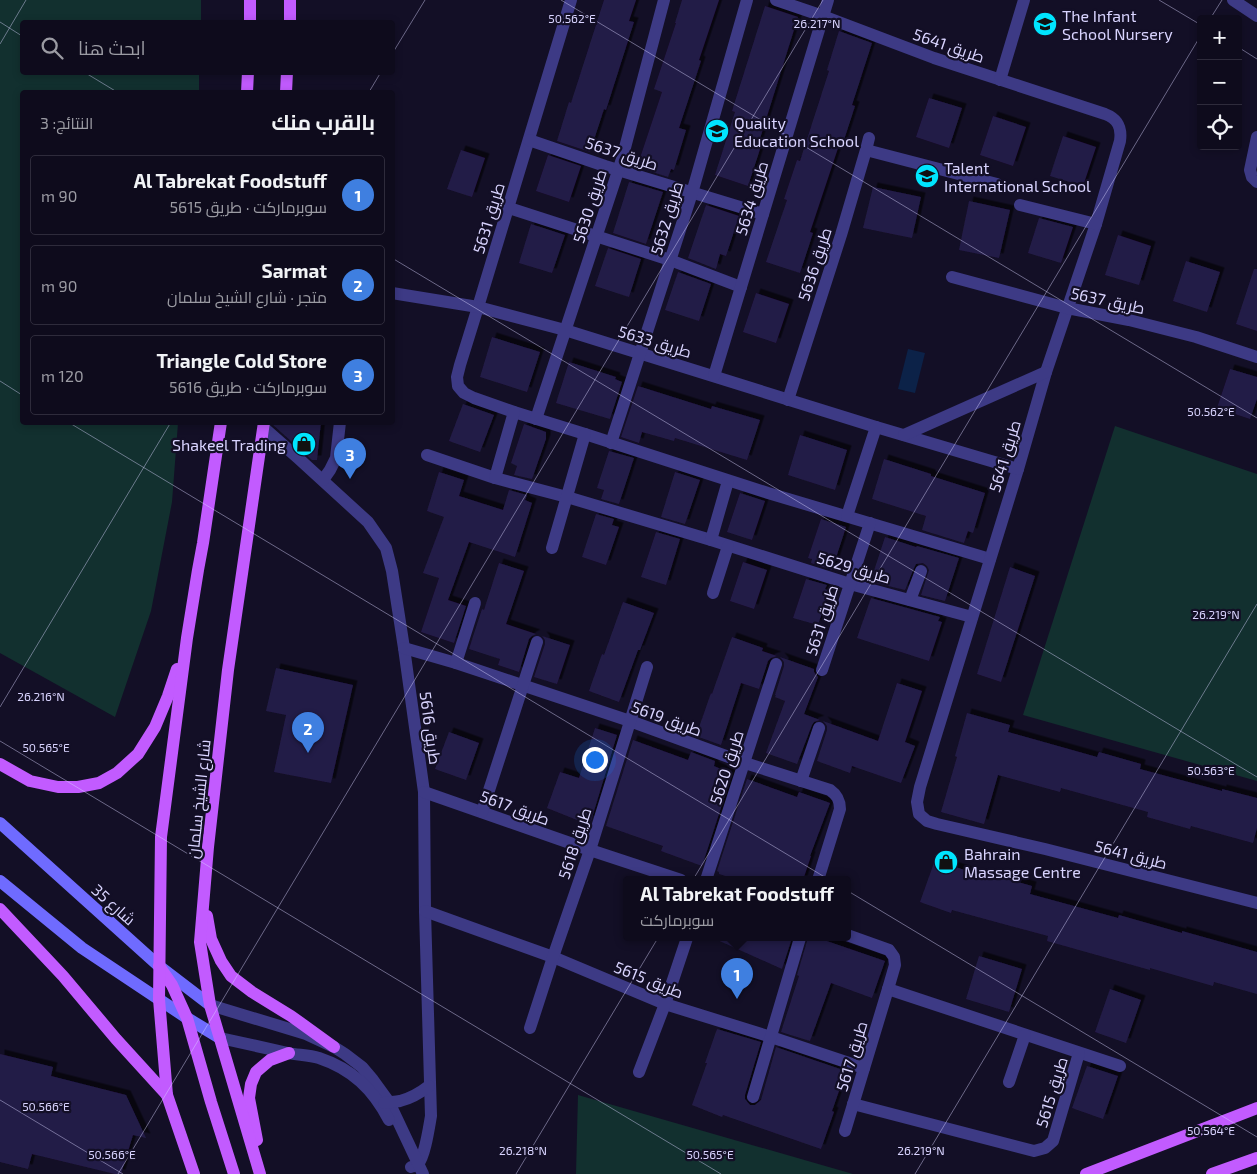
<!DOCTYPE html>
<html lang="ar">
<meta charset="utf-8">
<style>
body{margin:0;font-family:"Exo 2",Cairo,sans-serif;background:#1c1929;color:#f1f3f6;direction:rtl}
.controls{position:absolute;right:15px;top:15px;display:grid;overflow:hidden;border-radius:5px;box-shadow:0 2px 8px #0003}
.controls button{width:45px;height:45px;display:grid;place-items:center;padding:0;border:0;border-bottom:1px solid #2e2b3b;background:#0e0b1c;color:#f1f3f6;font:25px sans-serif}
.you{position:absolute;left:594px;top:759px;width:18px;height:18px;margin:-12px;border:4px solid #fff;border-radius:50%;background:#1a73e8;box-shadow:0 0 0 8px #1a73e833}
.badge{display:grid;place-items:center;width:32px;height:32px;border-radius:50%;background:#00e5ff;color:#fff;font-size:16px;font-weight:700}
.pin{position:absolute;translate:-50% -41px;filter:drop-shadow(0 1px 2px #0008)}
.pin::after{content:'';position:absolute;top:26px;width:18px;height:15px;background:inherit;clip-path:polygon(0 0,100% 0,50% 100%)}
.popup{position:absolute;left:623px;top:876px;width:228px;height:65px;box-sizing:border-box;display:grid;place-content:center;border-radius:5px;background:#0e0b1c;filter:drop-shadow(0 1px 4px #0005);font-size:16px;white-space:nowrap;color:#9b9ba3}
.popup b{font-size:19px;color:#f1f3f6}
.popup::after{content:'';position:absolute;left:50%;top:100%;margin-left:-10px;border:10px solid transparent;border-top-color:#0e0b1c}
.list{margin:0;padding:0;list-style:none}
h2{display:flex;justify-content:space-between;align-items:center;height:65px;margin:0;padding:0 20px;font-size:21px}
h2 small{font-size:16px;font-weight:400;color:#9b9ba3}
.list li{display:grid;grid-template-columns:32px 1fr auto;gap:15px;align-items:center;box-sizing:border-box;height:80px;margin:0 10px 10px;padding:0 10px;border:1px solid #2e2b3b;border-radius:5px}
.list b{display:block;font-size:19px;white-space:nowrap}
.list p{margin:0;font-size:16px;white-space:nowrap;color:#9b9ba3}
.list em{font-size:16px;font-style:normal;color:#9b9ba3}
.icon{flex:none;width:28px;height:28px;fill:none;stroke:currentColor;stroke-width:2;stroke-linecap:round;stroke-linejoin:round}
.map{position:relative;flex:none;width:1257px;height:1174px;overflow:hidden;direction:ltr}
.search{position:absolute;background:#0e0b1c;box-shadow:0 2px 8px #0003;left:20px;top:20px;width:375px;height:55px;display:flex;align-items:center;gap:12px;box-sizing:border-box;padding:0 18px;border-radius:5px;color:#9b9ba3;font-size:19px}
.panel{position:absolute;background:#0e0b1c;box-shadow:0 2px 8px #0003;left:20px;top:90px;width:375px;height:335px;border-radius:5px;direction:rtl}
.map>svg:first-child{display:block}
.green{fill:#12302f}
.water{fill:#0c2248}
.building{fill:#241b47;filter:url(#shadow)}
.lines{fill:none;stroke-linecap:round;stroke-linejoin:round}
.minor{stroke:#3d3a85;stroke-width:12}
.secondary{stroke:#6f6bff;stroke-width:12}
.primary{stroke:#c25bff;stroke-width:12}
.ticks{fill:none;stroke:#d9d4ff;stroke-width:1;stroke-opacity:0.45}
.labels{text-anchor:middle;dominant-baseline:central;stroke-width:4.5;stroke-linejoin:round;paint-order:stroke}
.poi-label{font-size:16px;fill:#d9d4ff;stroke:#130f26;text-anchor:start}
.street-label{font-size:16px;fill:#d9d4ff;stroke:#130f26}
.ticks-label{font-size:12px;text-anchor:middle;fill:#d9d4ff;stroke:#130f26;stroke-width:4.5;stroke-linejoin:round;paint-order:stroke}
</style>
<div class="map">
<svg width="1257" height="1174" viewBox="0 0 1257 1174">
<defs>
<filter id="shadow"><feDropShadow dx="4.5" dy="-4.5" stdDeviation="0" flood-color="#0009"/></filter>
</defs>
<rect width="100%" height="100%" fill="#130f26"/>
<!-- green -->
<g class="green">
<polygon points="0,0 201,0 201,22 22,22 22,72 199,73 199,92 22,92 22,422 178,423 172,502 151,611 115,717 0,653"/>
<polygon points="1115,426 1257,474 1257,781 1023,715"/>
<polygon points="578,1095 853,1174 576,1174"/>
</g>
<!-- water -->
<polygon class="water" points="908,349 925,353 915,393 898,389"/>
<!-- building -->
<g class="building">
<polygon points="604,0 636,0 629,21 634,22 606,110 604,109 590,152 557,141 569,102 571,103"/>
<polygon points="682,0 719,0 699,60 701,61 679,128 686,130 674,170 671,169 668,177 637,167 662,92 654,89 676,23 675,23"/>
<polygon points="765,6 798,17 758,145 761,146 748,186 715,175 735,112 732,111"/>
<polygon points="839,31 872,43 852,105 855,106 842,146 839,145 810,232 813,233 800,273 766,262 787,200 784,199 797,160 800,161 829,71 827,70"/>
<polygon points="929,98 962,108 949,148 916,137"/>
<polygon points="993,116 1026,127 1013,166 980,155"/>
<polygon points="1063,136 1096,147 1083,186 1050,176"/>
<polygon points="461,150 485,158 472,197 447,189"/>
<polygon points="548,155 581,166 569,202 536,191"/>
<polygon points="629,182 663,192 646,244 613,233"/>
<polygon points="873,187 921,197 912,238 863,228"/>
<polygon points="969,201 1010,210 999,258 959,250"/>
<polygon points="706,205 739,216 726,256 720,254 716,269 688,258"/>
<polygon points="1039,218 1073,227 1061,263 1028,253"/>
<polygon points="531,224 565,235 552,273 519,263"/>
<polygon points="1118,235 1151,246 1139,285 1105,275"/>
<polygon points="608,248 641,259 629,297 595,286"/>
<polygon points="1186,261 1220,272 1207,312 1173,301"/>
<polygon points="1254,269 1257,269 1257,331 1236,324"/>
<polygon points="678,272 711,284 699,321 665,310"/>
<polygon points="756,293 789,304 776,343 743,332"/>
<polygon points="492,337 540,352 527,392 480,377"/>
<polygon points="569,362 616,377 615,379 622,382 610,419 556,403"/>
<polygon points="1230,369 1257,377 1257,399 1250,419 1217,408"/>
<polygon points="638,386 711,409 712,406 760,420 747,460 675,438 674,441 642,432 639,443 621,437"/>
<polygon points="463,404 494,415 480,452 449,441"/>
<polygon points="272,422 321,422 317,460 312,460 272,424"/>
<polygon points="524,424 546,432 546,439 532,479 514,475 517,466 511,463"/>
<polygon points="800,435 847,450 835,490 788,475"/>
<polygon points="609,451 634,458 619,504 601,499 604,490 597,488"/>
<polygon points="884,459 931,474 931,476 985,493 973,533 968,531 964,543 922,530 926,516 872,499"/>
<polygon points="439,472 464,480 459,496 503,510 509,490 527,495 525,500 532,503 515,557 469,542 448,600 466,606 454,643 421,632 439,578 423,573 444,517 427,511"/>
<polygon points="675,472 700,480 685,524 661,517"/>
<polygon points="740,493 765,501 752,540 727,532"/>
<polygon points="596,514 614,519 612,525 619,527 606,565 582,557"/>
<polygon points="821,519 846,527 832,570 811,563 812,559 808,558"/>
<polygon points="656,532 680,539 666,585 641,577"/>
<polygon points="885,537 916,547 917,546 959,558 945,601 921,595 929,570 927,566 923,563 916,564 914,568 905,590 876,583 877,578 872,577"/>
<polygon points="743,562 767,570 754,609 730,601"/>
<polygon points="499,563 524,571 506,624 536,634 532,636 529,639 519,672 498,665 500,659 469,649 482,609 484,610"/>
<polygon points="1010,567 1035,576 1001,682 977,674"/>
<polygon points="806,579 827,585 825,589 829,591 818,625 793,618"/>
<polygon points="871,598 940,617 938,621 942,622 929,661 857,638"/>
<polygon points="623,602 654,613 640,650 638,650 619,702 589,691 602,654 604,655"/>
<polygon points="542,636 570,645 557,684 534,677 545,644 545,640"/>
<polygon points="732,637 763,648 762,651 777,656 771,658 768,661 759,689 741,683 721,745 696,736 711,693 712,694"/>
<polygon points="780,657 814,669 814,672 818,677 804,714 820,720 814,722 812,725 797,764 766,753 785,701 775,697 776,695 775,695 784,666 784,662"/>
<polygon points="276,668 353,685 331,783 274,772 286,715 266,711"/>
<polygon points="897,683 922,691 905,742 915,746 901,783 852,766 850,773 817,761 827,730 827,726 823,721 878,741"/>
<polygon points="967,713 1010,725 1008,732 1097,757 1099,752 1141,764 1140,769 1222,791 1222,789 1257,798 1257,828 1253,843 1191,826 1190,829 1147,817 1148,812 1061,788 1060,792 998,775 984,824 941,812 957,757 955,756"/>
<polygon points="595,728 617,735 591,821 579,816 577,820 547,808 560,772 579,778"/>
<polygon points="449,732 479,743 466,780 435,769"/>
<polygon points="633,740 688,760 691,752 715,761 714,766 732,774 702,866 661,851 663,846 606,826"/>
<polygon points="747,779 797,797 799,792 830,803 810,856 811,856 803,880 738,880 719,874 719,872 717,871"/>
<polygon points="935,860 988,878 990,874 1032,886 1030,894 1118,918 1119,915 1182,933 1182,931 1257,952 1257,994 1214,982 1213,986 1150,968 1150,970 1047,941 1048,936 952,910 951,913 920,902"/>
<polygon points="713,938 792,938 782,969"/>
<polygon points="808,938 818,938 885,961 872,998 831,983 810,1041 781,1032 799,976 797,975"/>
<polygon points="979,956 1022,969 1009,1012 966,999"/>
<polygon points="1110,989 1141,1000 1126,1043 1095,1032"/>
<polygon points="717,1029 761,1042 745,1095 745,1099 750,1105 755,1105 761,1100 776,1047 846,1071 832,1111 834,1112 821,1149 723,1115 722,1117 692,1105 707,1063 705,1063"/>
<polygon points="0,1054 53,1067 51,1076 126,1095 146,1138 133,1135 121,1174 115,1174 32,1154 28,1169 0,1162"/>
<polygon points="1087,1066 1118,1076 1103,1119 1072,1108"/>
</g>
<g class="lines">
<!-- minor -->
<g class="minor">
<polyline points="571,0 478,307 460,365 457,377 458,386 464,393 474,398 514,412 585,434 768,493 990,559"/>
<path d="M776 0 823 16 934 58 1105 114C1118 119 1122 127 1120 141L1096 224 1046 372 1018 469 920 787 917 802 919 814 927 821 937 824 1045 849 1257 903"/>
<polyline points="1233,0 1257,16"/>
<polyline points="1000,80 1024,0"/>
<polyline points="1257,137 1250,170 1252,177 1257,182"/>
<polyline points="529,140 605,166 763,214"/>
<polyline points="866,150 997,184"/>
<polyline points="1020,205 1096,224"/>
<polyline points="509,208 670,260 741,287"/>
<polyline points="952,277 1067,308 1129,320 1196,337 1257,357"/>
<polyline points="392,293 478,307 565,330 876,427 1018,469"/>
<polyline points="714,376 828,0"/>
<polyline points="788,400 841,235 866,150 869,138"/>
<polyline points="536,419 622,159 664,0"/>
<path d="M264 428 298 458 368 522 386 548 392 571 404 648 424 792 425 911 431 1116C429 1127 425 1156 418 1164 416 1166 413 1166 411 1167"/>
<polyline points="904,435 1046,372"/>
<polyline points="611,443 692,193 747,0"/>
<polyline points="427,455 495,478 567,497 711,540 850,584 972,617"/>
<polyline points="495,478 514,412"/>
<polyline points="323,480 330,470 336,458 340,422"/>
<polyline points="847,516 876,427"/>
<polyline points="711,540 728,481"/>
<polyline points="552,548 585,434"/>
<polyline points="713,593 728,546"/>
<polyline points="910,600 921,571"/>
<path d="M404 648 456 663 630 721 745 763 830 790C837 795 840 800 840 809L818 880"/>
<polyline points="456,663 475,603"/>
<polyline points="822,670 870,523"/>
<polyline points="801,781 819,728"/>
<polyline points="424,792 590,850 681,880"/>
<polyline points="482,812 537,642"/>
<polyline points="706,880 776,664"/>
<polyline points="425,911 553,957 665,1004 771,1037 864,1068"/>
<polyline points="888,989 1120,1066"/>
<polyline points="210,1005 306,1034 334,1047 345,1054 362,1067 373,1080 389,1102 423,1174"/>
<polyline points="530,1028 553,957 590,850 647,667"/>
<path d="M220 1038C243 1043 266 1048 288 1053 298 1055 309 1055 319 1058 352 1069 373 1089 389 1120"/>
<polyline points="639,1072 665,1004 687,938"/>
<polyline points="1009,1082 1025,1035"/>
<polyline points="753,1097 800,938"/>
<path d="M384 1103C389 1102 395 1102 400 1101 412 1098 420 1093 429 1086"/>
<polyline points="853,1104 1034,1151 1045,1148 1053,1141 1079,1053"/>
<polyline points="845,1131 888,989 895,965 894,957 889,950 847,935"/>
</g>
<!-- secondary -->
<g class="secondary">
<polyline points="0,823 159,966 210,1005"/>
<polyline points="0,881 82,948 187,1018 220,1038"/>
</g>
<!-- primary -->
<g class="primary">
<polyline points="250,22 250,0"/>
<polyline points="290,22 290,0"/>
<polyline points="247,92 248,72"/>
<polyline points="286,92 287,72"/>
<polyline points="0,764 30,781 58,787 78,787 99,783 117,773 138,754 155,727 168,696 177,669"/>
<polyline points="0,909 63,976 116,1039 167,1095"/>
<polyline points="207,916 211,939 221,961 231,976 252,992 291,1016 334,1047"/>
<polyline points="159,966 172,985 187,1018 211,1102 234,1174"/>
<polyline points="257,1140 249,1098 251,1084 256,1072 270,1060 289,1053"/>
<polyline points="194,1174 167,1095 159,999 161,837 187,638 198,570 203,543 221,422"/>
<polyline points="260,1174 210,1005 200,942 208,847 228,670 264,422"/>
<polyline points="1086,1174 1257,1108"/>
<polyline points="1212,1174 1257,1158"/>
</g>
</g>
<!-- ticks -->
<path class="ticks" d="M561 0 1257 418M1159 0 1201 25M1210 19 1222 0M0 22 22 36M0 44 26 0M1238 47 1257 59M392 54 425 0M84 72 117 92M369 92 381 72M392 258 1257 777M0 381 22 395M68 422 1257 1137M0 707 171 422M0 741 721 1174M0 1100 123 1174M118 1174 823 0M516 1174 1201 35M915 1174 1257 604"/>
<!-- icons -->
<defs>
<g id="school-disc" transform="scale(1.25)"><circle r="9.5" fill="#00e5ff" stroke="#130f26"/><path d="M0-5L7-2L0 1L-7-2ZM-4 1L0 2.5L4 1V4Q0 6-4 4Z" fill="#111"/></g>
<g id="shop-disc" transform="scale(1.25)"><circle r="9.5" fill="#00e5ff" stroke="#130f26"/><path d="M-5-2.5h2.3a2.7 3.5 0 0 1 5.4 0H5L5.5 6h-11ZM-1.5-2.5h3a1.5 2.3 0 0 0-3 0Z" fill="#111"/></g>
</defs>
<g fill-rule="evenodd">
<use href="#school-disc" x="1045" y="24"/>
<use href="#school-disc" x="717" y="131"/>
<use href="#school-disc" x="927" y="176"/>
<use href="#shop-disc" x="304" y="444"/>
<use href="#shop-disc" x="946" y="862"/>
</g>
<g class="labels">
<!-- poi labels -->
<g class="poi-label">
<text x="1062" y="15">The Infant<tspan x="1062" dy="18">School Nursery</tspan></text>
<text x="734" y="122">Quality<tspan x="734" dy="18">Education School</tspan></text>
<text x="944" y="167">Talent<tspan x="944" dy="18">International School</tspan></text>
<text x="286" y="444" text-anchor="end">Shakeel Trading</text>
<text x="964" y="853">Bahrain<tspan x="964" dy="18">Massage Centre</tspan></text>
</g>
<!-- street labels -->
<g class="street-label">
<text transform="translate(949 45) rotate(19)">طريق 5641</text>
<text transform="translate(622 153) rotate(18)">طريق 5637</text>
<text transform="translate(751 198) rotate(-73)">طريق 5634</text>
<text transform="translate(589 206) rotate(-72)">طريق 5630</text>
<text transform="translate(488 218) rotate(-73)">طريق 5631</text>
<text transform="translate(666 218) rotate(-73)">طريق 5632</text>
<text transform="translate(814 264) rotate(-72)">طريق 5636</text>
<text transform="translate(1108 300) rotate(12)">طريق 5637</text>
<text transform="translate(655 341) rotate(17)">طريق 5633</text>
<text transform="translate(1004 456) rotate(-73)">طريق 5641</text>
<text transform="translate(854 567) rotate(16)">طريق 5629</text>
<text transform="translate(821 620) rotate(-72)">طريق 5631</text>
<text transform="translate(667 718) rotate(20)">طريق 5619</text>
<text transform="translate(431 728) rotate(82)">طريق 5616</text>
<text transform="translate(726 767) rotate(-72)">طريق 5620</text>
<text transform="translate(198 799) rotate(-84)">شارع الشيخ سلمان</text>
<text transform="translate(515 807) rotate(20)">طريق 5617</text>
<text transform="translate(574 843) rotate(-72)">طريق 5618</text>
<text transform="translate(1131 854) rotate(14)">طريق 5641</text>
<text transform="translate(114 904) rotate(42)">شارع 35</text>
<text transform="translate(649 979) rotate(22)">طريق 5615</text>
<text transform="translate(851 1056) rotate(-73)">طريق 5617</text>
<text transform="translate(1051 1092) rotate(-73)">طريق 5615</text>
</g>
</g>
<g class="ticks-label">
<text x="572" y="23">50.562°E</text>
<text x="817" y="28">26.217°N</text>
<text x="1211" y="416">50.562°E</text>
<text x="1216" y="619">26.219°N</text>
<text x="41" y="701">26.216°N</text>
<text x="46" y="752">50.565°E</text>
<text x="1211" y="775">50.563°E</text>
<text x="46" y="1111">50.566°E</text>
<text x="1211" y="1135">50.564°E</text>
<text x="523" y="1155">26.218°N</text>
<text x="921" y="1155">26.219°N</text>
<text x="112" y="1159">50.566°E</text>
<text x="710" y="1159">50.565°E</text>
</g>
</svg>
<div class="controls">
<button>+</button>
<button>−</button>
<button><svg class="icon" aria-label="locate" viewBox="0 0 24 24"><circle cx="12" cy="12" r="6"/><path d="M12 2v4M12 18v4M2 12h4M18 12h4"/></svg></button>
</div>
<div class="you"></div>
<div class="pin badge" style="left:737px;top:999px;background:#3f7fe0">1</div>
<div class="popup"><b>Al Tabrekat Foodstuff</b>سوبرماركت</div>
<div class="pin badge" style="left:308px;top:753px;background:#3f7fe0">2</div>
<div class="pin badge" style="left:350px;top:479px;background:#3f7fe0">3</div>
<div class="search"><svg class="icon" aria-label="search" viewBox="0 0 24 24"><circle cx="10" cy="10" r="6"/><path d="M15 15l6 6"/></svg>ابحث هنا</div>
<section class="panel">
<h2>بالقرب منك<small>النتائج: 3</small></h2>
<ul class="list">
<li><span class="badge" style="background:#3f7fe0">1</span><div><b>Al Tabrekat Foodstuff</b><p>سوبرماركت · طريق 5615</p></div><em>90 m</em></li>
<li><span class="badge" style="background:#3f7fe0">2</span><div><b>Sarmat</b><p>متجر · شارع الشيخ سلمان</p></div><em>90 m</em></li>
<li><span class="badge" style="background:#3f7fe0">3</span><div><b>Triangle Cold Store</b><p>سوبرماركت · طريق 5616</p></div><em>120 m</em></li>
</ul>
</section>
</div>
